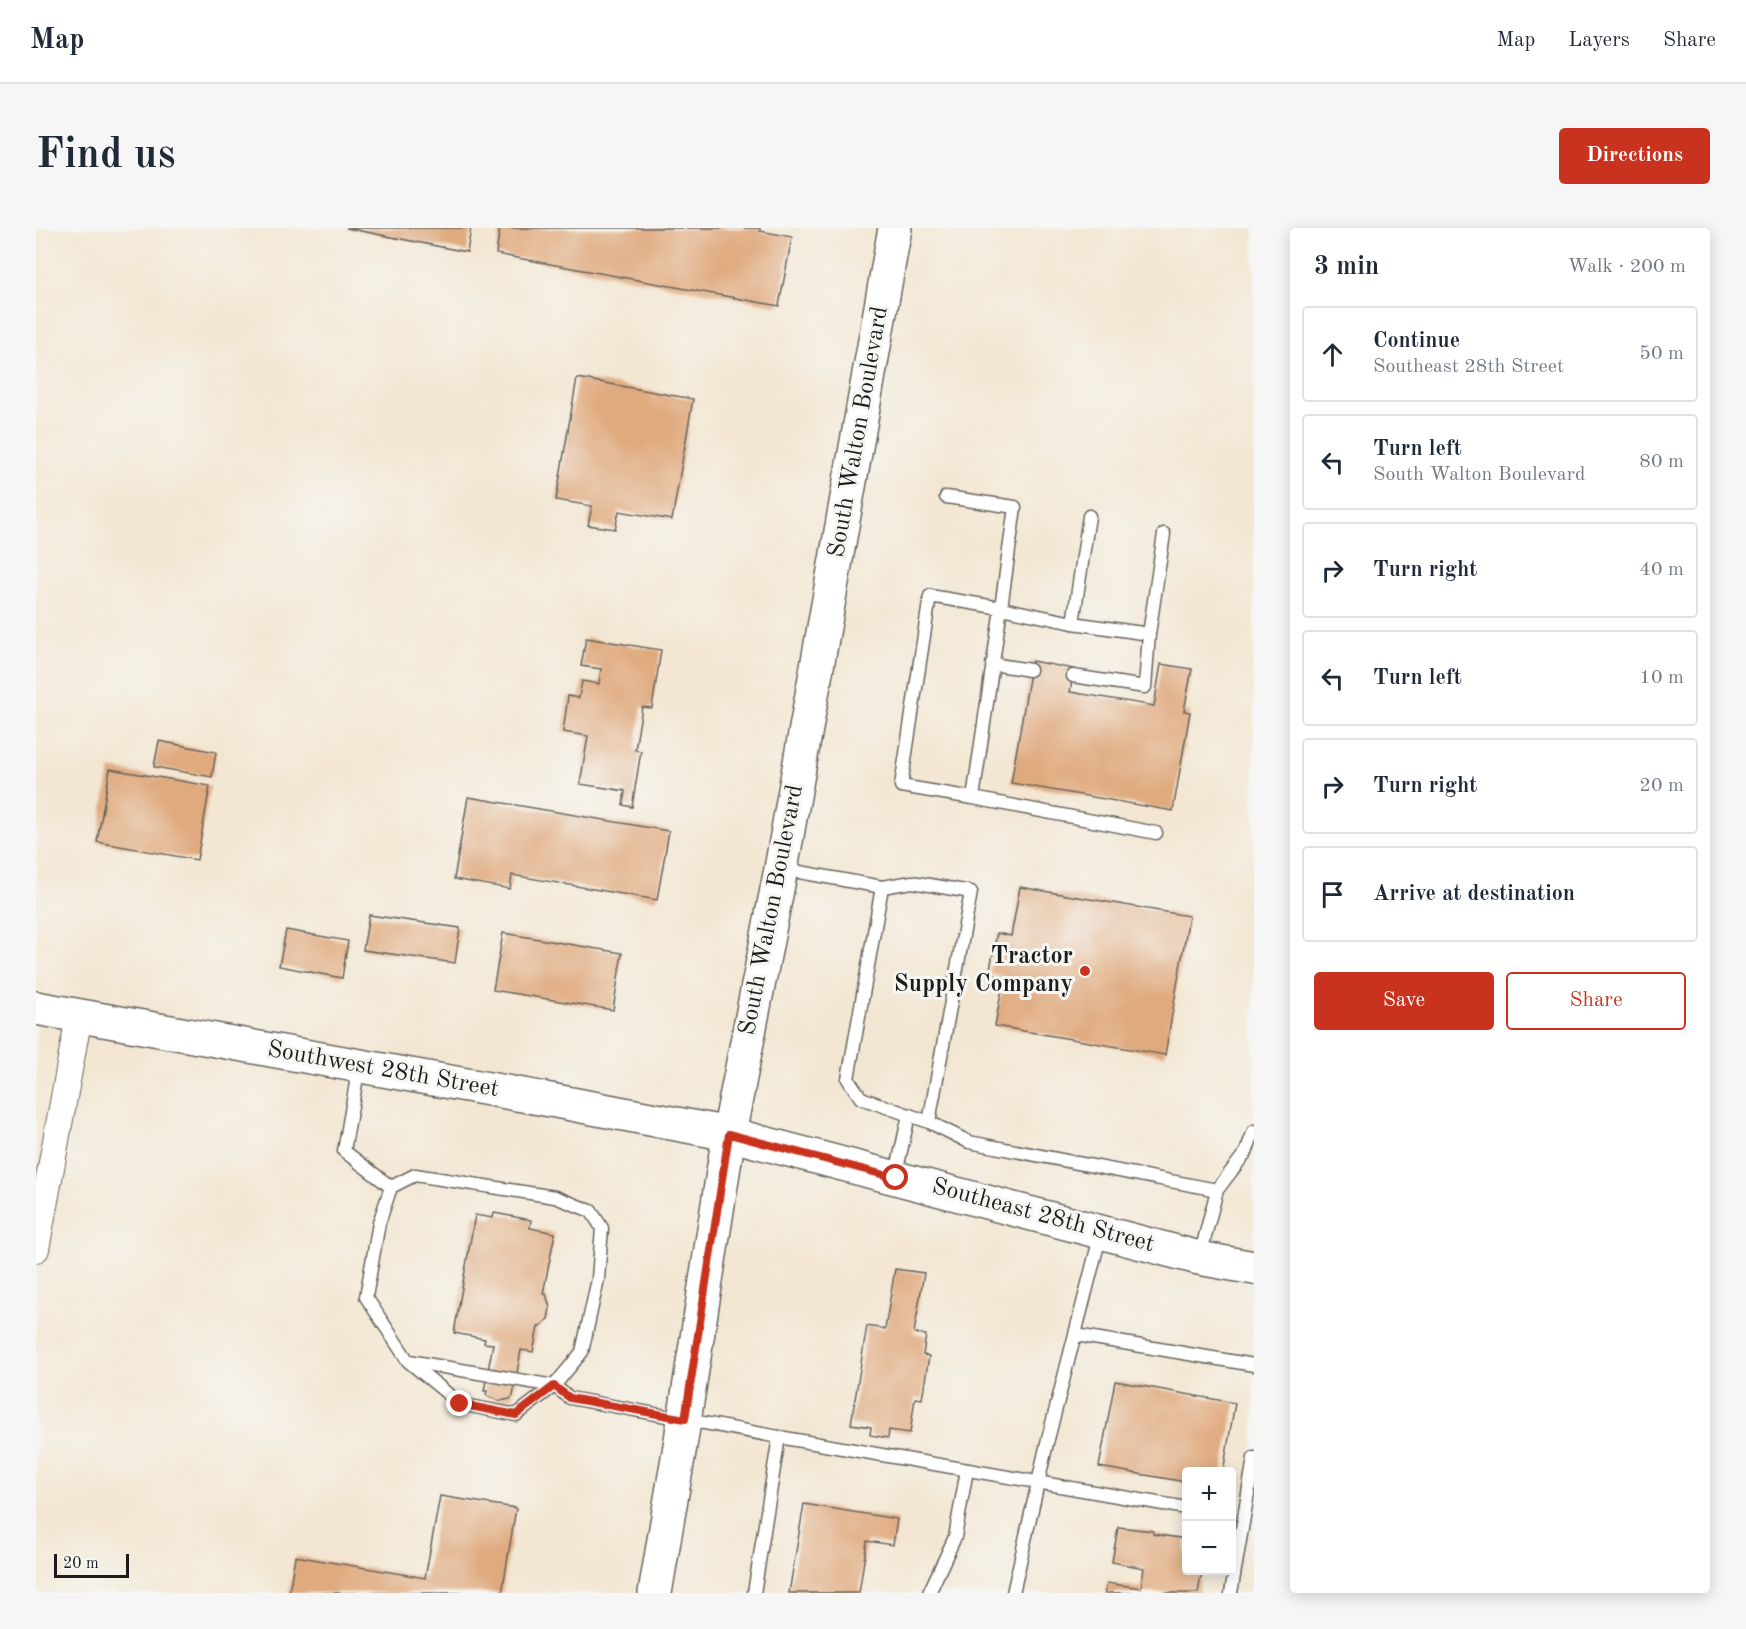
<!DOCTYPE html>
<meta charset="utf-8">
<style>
body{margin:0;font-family:"Old Standard TT",serif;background:#f6f6f7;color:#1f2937}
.controls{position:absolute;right:18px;bottom:18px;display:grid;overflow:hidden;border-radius:6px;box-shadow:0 3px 15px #0003}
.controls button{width:54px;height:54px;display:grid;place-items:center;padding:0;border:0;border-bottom:2px solid #e0e1e3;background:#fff;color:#1f2937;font:30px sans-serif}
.scale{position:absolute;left:18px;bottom:15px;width:75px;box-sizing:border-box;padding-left:6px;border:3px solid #1c1c1c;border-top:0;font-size:16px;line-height:21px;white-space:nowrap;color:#1c1c1c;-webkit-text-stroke:4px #f6f6f2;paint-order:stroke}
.stop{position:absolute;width:18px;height:18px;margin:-14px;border:4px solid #c8321e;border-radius:50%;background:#fff}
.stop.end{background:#c8321e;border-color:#fff;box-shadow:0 2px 6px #0008}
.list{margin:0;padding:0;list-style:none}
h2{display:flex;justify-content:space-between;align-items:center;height:78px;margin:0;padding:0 24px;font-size:26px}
h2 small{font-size:20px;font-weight:400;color:#747a83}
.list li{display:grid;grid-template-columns:39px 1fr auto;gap:18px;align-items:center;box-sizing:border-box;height:96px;margin:0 12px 12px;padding:0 12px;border:2px solid #e0e1e3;border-radius:6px}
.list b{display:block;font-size:22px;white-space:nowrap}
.list p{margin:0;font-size:20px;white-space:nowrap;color:#747a83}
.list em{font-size:20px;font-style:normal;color:#747a83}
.actions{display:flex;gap:12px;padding:18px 24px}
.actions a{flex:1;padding:14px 0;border:2px solid #c8321e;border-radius:6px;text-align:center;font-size:21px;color:#c8321e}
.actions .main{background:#c8321e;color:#fff}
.icon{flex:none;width:33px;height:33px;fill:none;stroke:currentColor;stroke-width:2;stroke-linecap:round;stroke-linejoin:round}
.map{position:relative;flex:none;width:1218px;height:1365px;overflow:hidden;border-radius:6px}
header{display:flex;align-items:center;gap:36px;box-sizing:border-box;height:84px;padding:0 30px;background:#fff;border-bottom:2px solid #e0e1e3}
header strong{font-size:28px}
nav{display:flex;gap:33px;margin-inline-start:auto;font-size:21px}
.intro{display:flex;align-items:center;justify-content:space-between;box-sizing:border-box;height:144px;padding:0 36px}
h1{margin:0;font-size:42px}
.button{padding:15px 27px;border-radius:6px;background:#c8321e;color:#fff;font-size:21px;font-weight:700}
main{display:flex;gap:36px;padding:0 36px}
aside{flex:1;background:#fff;border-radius:6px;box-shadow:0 3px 15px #0003}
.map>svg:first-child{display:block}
.building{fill:#e0aa7f}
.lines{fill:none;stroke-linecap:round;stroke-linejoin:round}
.lane-casing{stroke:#67635c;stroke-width:15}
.street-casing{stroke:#67635c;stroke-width:28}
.secondary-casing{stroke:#67635c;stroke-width:36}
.primary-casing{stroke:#67635c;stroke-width:36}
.lane{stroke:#fff;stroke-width:12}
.street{stroke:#fff;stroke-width:26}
.secondary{stroke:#fff;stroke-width:33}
.primary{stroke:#fff;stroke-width:33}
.route{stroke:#c8321e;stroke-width:8}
.poi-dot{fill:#c8321e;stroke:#f6f6f2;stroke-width:2}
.labels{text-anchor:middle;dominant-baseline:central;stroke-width:6;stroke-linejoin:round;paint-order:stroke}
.street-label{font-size:24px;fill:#1c1c1c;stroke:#f6f6f2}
.poi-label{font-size:24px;font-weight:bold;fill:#1c1c1c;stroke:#f6f6f2;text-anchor:end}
</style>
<header>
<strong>Map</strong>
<nav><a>Map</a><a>Layers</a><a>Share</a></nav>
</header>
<div class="intro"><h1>Find us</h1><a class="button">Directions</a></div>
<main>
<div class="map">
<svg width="1218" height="1365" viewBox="0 0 1218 1365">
<rect width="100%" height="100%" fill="#f6f6f2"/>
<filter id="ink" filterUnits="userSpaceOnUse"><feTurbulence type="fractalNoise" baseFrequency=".0167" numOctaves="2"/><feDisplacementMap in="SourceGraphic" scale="12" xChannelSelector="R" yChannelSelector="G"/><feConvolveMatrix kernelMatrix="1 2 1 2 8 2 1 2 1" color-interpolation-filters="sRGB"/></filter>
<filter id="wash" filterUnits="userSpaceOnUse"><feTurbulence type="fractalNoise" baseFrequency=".008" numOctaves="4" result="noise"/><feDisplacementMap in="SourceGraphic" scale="24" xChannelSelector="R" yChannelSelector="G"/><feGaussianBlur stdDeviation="1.35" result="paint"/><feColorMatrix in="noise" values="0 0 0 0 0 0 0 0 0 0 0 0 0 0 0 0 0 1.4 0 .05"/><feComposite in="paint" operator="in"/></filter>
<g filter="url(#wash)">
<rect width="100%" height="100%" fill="#f3e7d3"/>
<g id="blocks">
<!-- building -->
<g class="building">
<polygon points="310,0 435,0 431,24"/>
<polygon points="464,0 724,0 724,3 756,9 743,78 460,26"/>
<polygon points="541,150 657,171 636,292 583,283 579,301 552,297 556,278 520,272"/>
<polygon points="550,410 625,422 616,480 606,479 599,522 605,523 596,579 587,577 589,563 544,556 552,508 527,504 532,468 543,470 546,453 563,456 565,441 545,438"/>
<polygon points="996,433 1038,441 1034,464 1118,478 1125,436 1156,441 1148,483 1154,484 1137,583 975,555"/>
<polygon points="123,513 180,524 176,549 118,539"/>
<polygon points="74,541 174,558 161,632 61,614"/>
<polygon points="432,569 633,603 621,672 476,647 474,661 418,651"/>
<polygon points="984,659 1153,688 1129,827 959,798 968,749 953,746 961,705 975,708"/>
<polygon points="333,687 424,700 419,735 327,722"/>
<polygon points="250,702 312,713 306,750 243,738"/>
<polygon points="467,705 586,725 577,782 457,762"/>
<polygon points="458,985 495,992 494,1000 519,1005 507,1066 510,1066 514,1080 512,1091 504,1099 502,1099 497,1124 485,1122 477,1168 474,1171 464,1173 453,1169 450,1167 451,1163 448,1163 457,1116 448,1115 449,1111 418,1105 439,987 457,990"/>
<polygon points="859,1041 888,1045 878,1105 890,1107 887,1127 893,1128 886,1171 879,1170 874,1205 853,1202 852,1210 834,1207 835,1199 815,1196 831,1098 849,1101"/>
<polygon points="1079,1153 1199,1175 1187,1244 1150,1244 1150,1254 1063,1239"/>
<polygon points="404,1268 480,1280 466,1365 253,1365 259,1328 389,1350"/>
<polygon points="768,1276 861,1291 857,1317 831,1313 823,1365 753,1365"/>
<polygon points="1082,1299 1117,1303 1117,1306 1150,1311 1150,1342 1166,1342 1162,1365 1069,1365 1071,1355 1105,1360 1108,1340 1076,1334"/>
</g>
</g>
</g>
<g filter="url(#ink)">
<use href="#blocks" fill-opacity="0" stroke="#67635c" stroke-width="1.5"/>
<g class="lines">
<!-- lane casing -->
<g class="lane-casing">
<g id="lane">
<polyline points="910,269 979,279 965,380 1037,395 1113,406 1128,306"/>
<polyline points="1037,395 1053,288"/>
<polyline points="956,436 994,442"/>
<polyline points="1037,448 1109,459 1113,406"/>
<polyline points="937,570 865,558 894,368 965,380 937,570 1120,605"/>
<polyline points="747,641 846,659 876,654 935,664 893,894"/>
<polyline points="846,659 812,851 825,870 873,887 859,950"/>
<polyline points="323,838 308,923 355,959"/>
<polyline points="873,887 893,894 933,914 1181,962 1210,924 1218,903"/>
<polyline points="1164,1028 1181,962"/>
<polyline points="1040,1107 1218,1137"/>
<polyline points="373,1133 518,1158"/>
<polyline points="518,1158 480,1187 424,1176 372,1133 330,1069 343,995 355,959 379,947 519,969 555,983 566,1000 562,1051 546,1124 518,1158 534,1170 743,1209 718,1365"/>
<polyline points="743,1209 1150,1280"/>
<polyline points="893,1365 919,1309 931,1242"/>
<polyline points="977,1365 1011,1215 1065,1005"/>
<polyline points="1195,1365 1218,1230"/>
</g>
</g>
<!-- street casing -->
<g class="street-casing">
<polyline id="street" points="0,1021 43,788"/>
</g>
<!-- secondary casing -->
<g class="secondary-casing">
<polyline id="secondary" points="0,780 509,871 693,906 1163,1030 1218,1040"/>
</g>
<!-- primary casing -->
<g class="primary-casing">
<polyline id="primary" points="619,1365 645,1212 693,906 745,641 859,0"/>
</g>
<!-- lane -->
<use href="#lane" class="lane"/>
<!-- street -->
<use href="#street" class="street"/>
<!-- secondary -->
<use href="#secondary" class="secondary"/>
<!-- primary -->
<use href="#primary" class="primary"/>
</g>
</g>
<g class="lines" filter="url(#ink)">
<!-- route -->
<polyline class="route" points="424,1176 480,1187 518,1158 534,1170 649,1191 693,906 860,950"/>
</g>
<!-- markers -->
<circle class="poi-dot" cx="1049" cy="743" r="6"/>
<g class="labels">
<!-- street labels -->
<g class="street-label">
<text transform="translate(823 204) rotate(-80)">South Walton Boulevard</text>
<text transform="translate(736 682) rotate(-79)">South Walton Boulevard</text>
<text transform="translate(347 842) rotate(10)">Southwest 28th Street</text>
<text transform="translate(1007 988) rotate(15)">Southeast 28th Street</text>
</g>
<!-- poi labels -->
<g class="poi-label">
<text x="1037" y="729">Tractor<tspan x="1037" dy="28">Supply Company</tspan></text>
</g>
</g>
</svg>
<div class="controls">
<button>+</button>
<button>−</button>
</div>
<div class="scale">20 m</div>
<div class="stop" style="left:860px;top:950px"></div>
<div class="stop end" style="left:424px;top:1176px"></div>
</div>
<aside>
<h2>3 min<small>Walk · 200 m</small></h2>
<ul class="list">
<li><svg class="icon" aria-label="ahead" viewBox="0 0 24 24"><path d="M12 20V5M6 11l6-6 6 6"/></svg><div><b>Continue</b><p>Southeast 28th Street</p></div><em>50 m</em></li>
<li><svg class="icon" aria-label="left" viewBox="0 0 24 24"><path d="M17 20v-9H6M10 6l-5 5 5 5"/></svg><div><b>Turn left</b><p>South Walton Boulevard</p></div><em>80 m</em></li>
<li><svg class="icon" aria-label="right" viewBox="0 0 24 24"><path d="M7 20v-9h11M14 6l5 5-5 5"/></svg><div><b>Turn right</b></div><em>40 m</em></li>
<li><svg class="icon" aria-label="left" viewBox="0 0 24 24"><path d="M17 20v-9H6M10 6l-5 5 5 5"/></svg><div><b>Turn left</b></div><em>10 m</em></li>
<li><svg class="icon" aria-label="right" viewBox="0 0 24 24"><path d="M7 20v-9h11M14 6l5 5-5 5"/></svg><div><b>Turn right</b></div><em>20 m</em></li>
<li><svg class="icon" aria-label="arrive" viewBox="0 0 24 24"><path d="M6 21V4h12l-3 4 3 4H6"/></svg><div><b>Arrive at destination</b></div></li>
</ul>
<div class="actions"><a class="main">Save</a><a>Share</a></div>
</aside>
</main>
